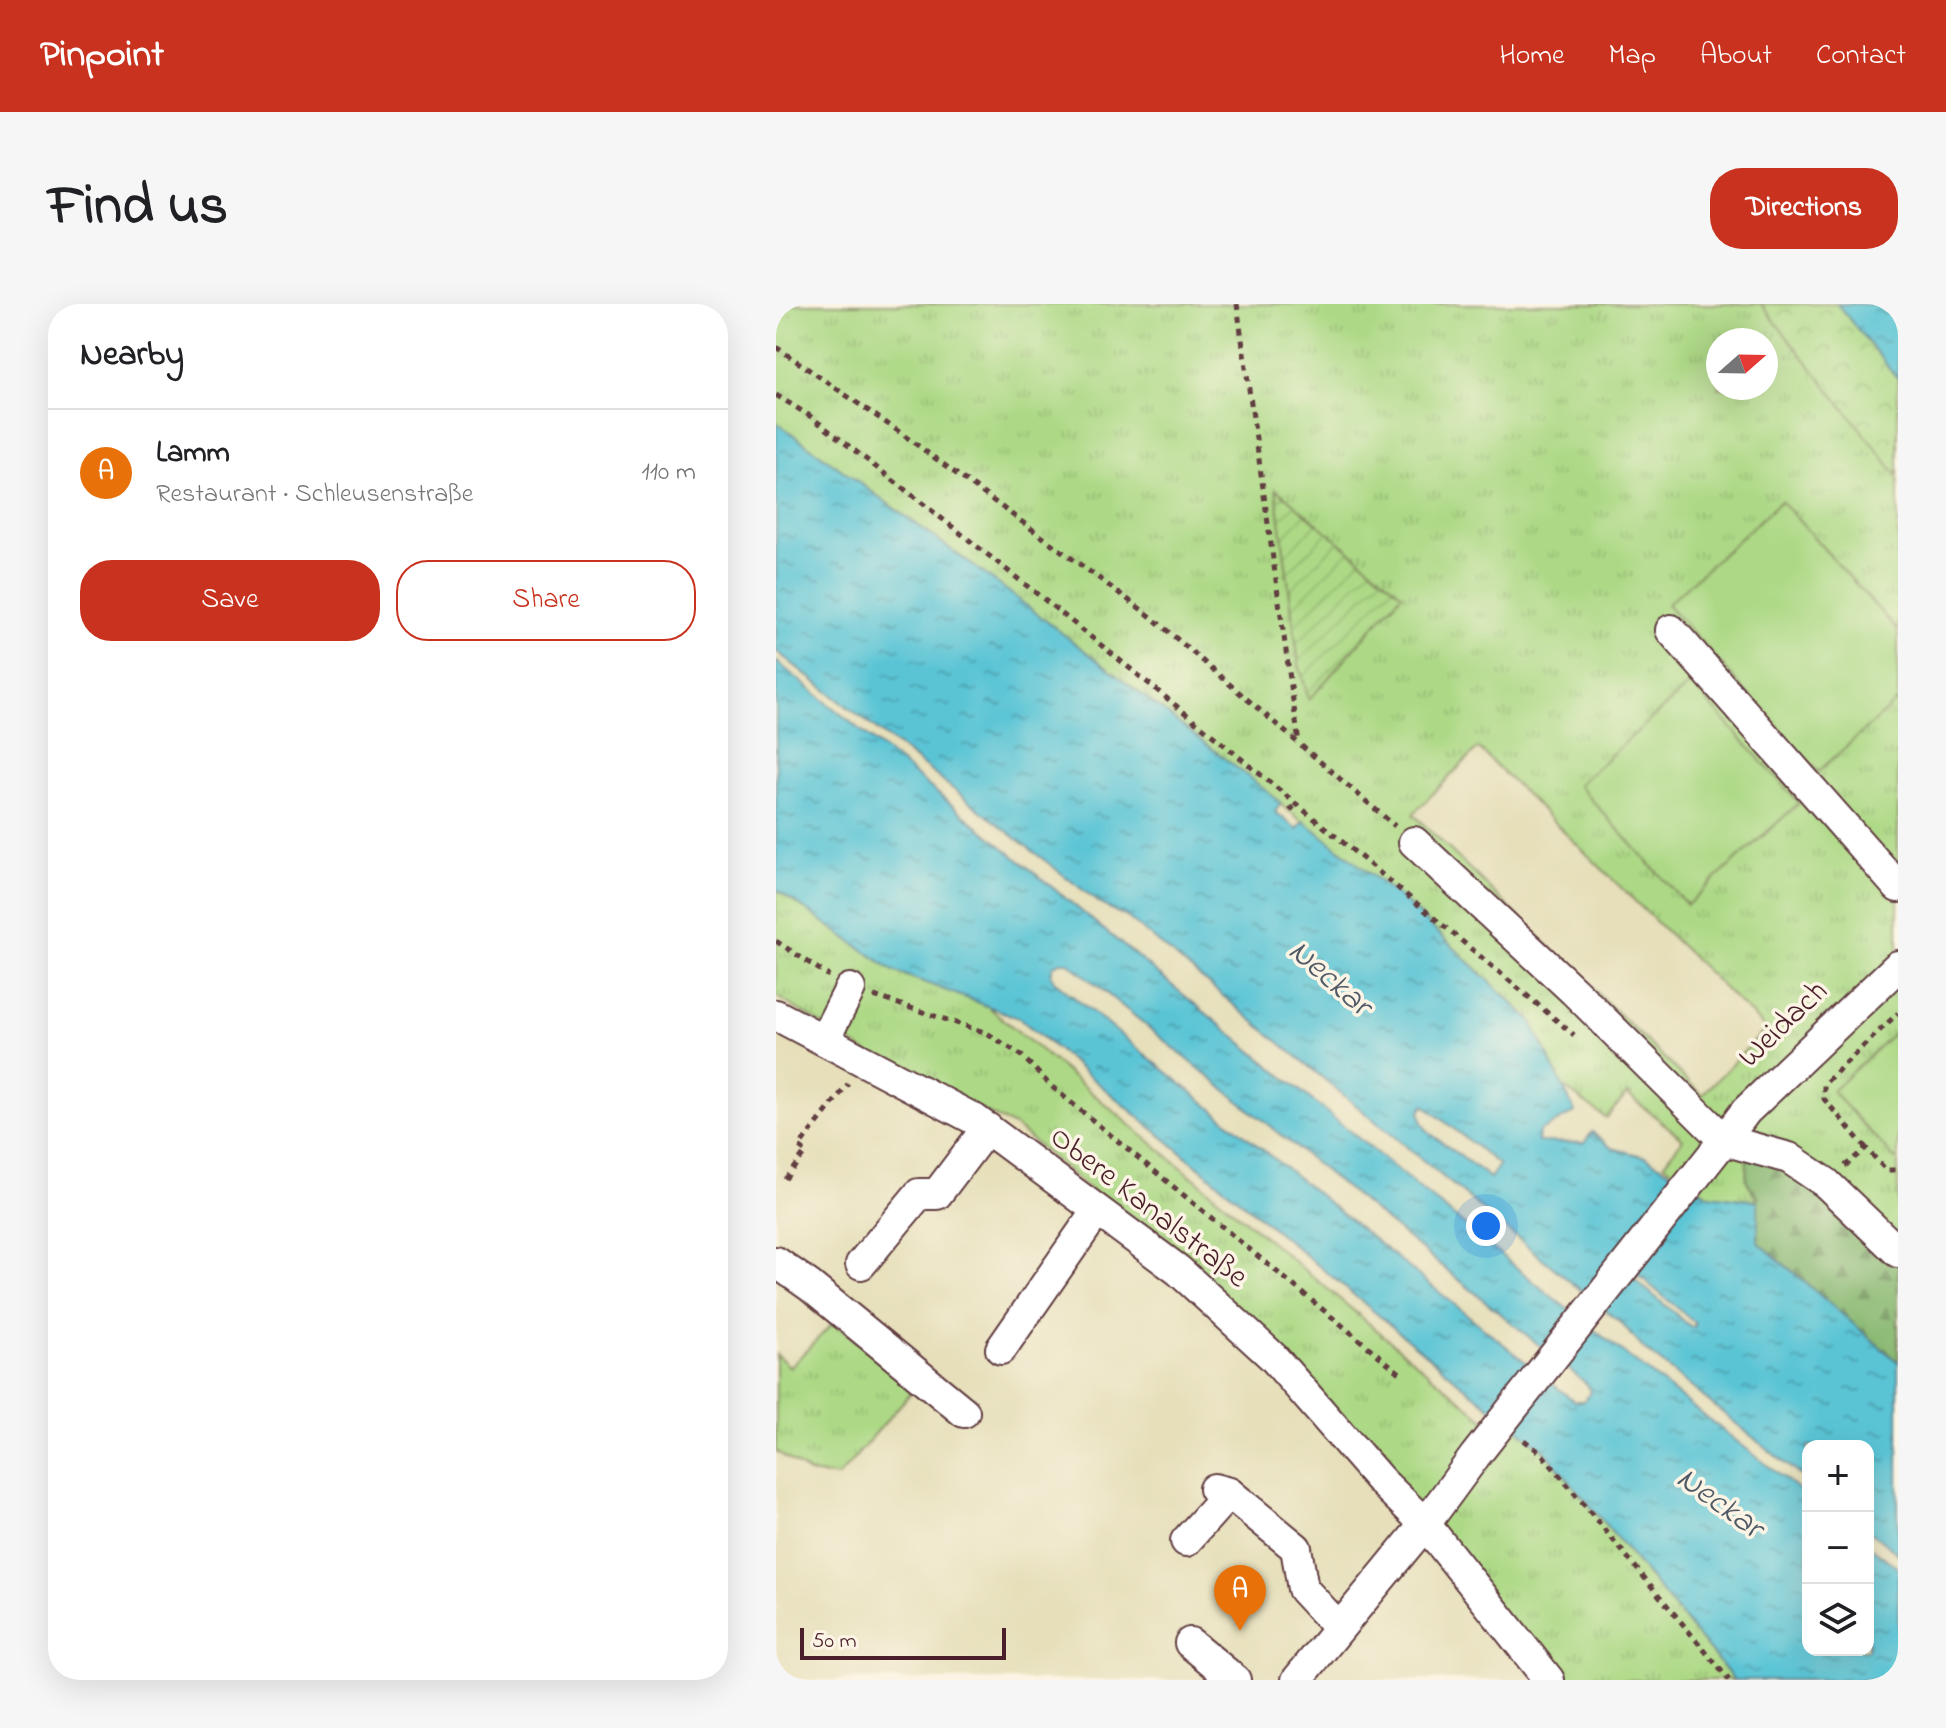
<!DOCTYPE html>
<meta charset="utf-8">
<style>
body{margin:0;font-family:"Indie Flower",sans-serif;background:#f6f6f6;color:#202124}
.controls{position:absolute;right:24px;bottom:24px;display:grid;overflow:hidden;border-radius:16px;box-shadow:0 8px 32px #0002}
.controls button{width:72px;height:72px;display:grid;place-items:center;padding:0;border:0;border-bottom:2px solid #e0e0e0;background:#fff;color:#202124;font:40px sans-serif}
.compass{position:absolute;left:930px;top:24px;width:72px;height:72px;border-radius:50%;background:#fff;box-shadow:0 8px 32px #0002;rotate:70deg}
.scale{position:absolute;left:24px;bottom:20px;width:206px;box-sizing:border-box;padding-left:8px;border:4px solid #4a1f2b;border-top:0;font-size:22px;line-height:28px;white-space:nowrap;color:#4a1f2b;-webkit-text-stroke:6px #fcf5e5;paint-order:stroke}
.you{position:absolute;left:710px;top:922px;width:28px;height:28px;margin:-20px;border:6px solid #fff;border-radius:50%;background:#1a73e8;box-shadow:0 0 0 12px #1a73e833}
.badge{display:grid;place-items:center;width:52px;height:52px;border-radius:50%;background:#c8321e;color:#fff;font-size:26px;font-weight:700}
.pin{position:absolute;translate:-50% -66px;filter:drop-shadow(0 2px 4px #0008)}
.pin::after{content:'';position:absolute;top:42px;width:28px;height:24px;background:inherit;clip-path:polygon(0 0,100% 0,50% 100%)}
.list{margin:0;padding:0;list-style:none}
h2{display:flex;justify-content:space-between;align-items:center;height:104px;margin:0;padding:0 32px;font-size:34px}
h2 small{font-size:26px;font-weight:400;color:#757577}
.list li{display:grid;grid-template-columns:52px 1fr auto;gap:24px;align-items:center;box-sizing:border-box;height:128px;padding:0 32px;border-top:2px solid #e0e0e0}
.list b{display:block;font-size:30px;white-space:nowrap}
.list p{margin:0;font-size:26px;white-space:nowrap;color:#757577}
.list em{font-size:26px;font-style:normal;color:#757577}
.actions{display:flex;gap:16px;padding:24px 32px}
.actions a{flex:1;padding:18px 0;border:2px solid #c8321e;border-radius:32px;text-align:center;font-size:28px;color:#c8321e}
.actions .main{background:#c8321e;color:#fff}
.icon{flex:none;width:44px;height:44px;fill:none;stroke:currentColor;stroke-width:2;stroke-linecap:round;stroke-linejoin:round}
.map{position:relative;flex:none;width:1122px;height:1376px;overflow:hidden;border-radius:32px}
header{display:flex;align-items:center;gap:48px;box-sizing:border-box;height:112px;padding:0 40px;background:#c8321e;color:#fff}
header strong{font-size:38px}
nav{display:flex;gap:44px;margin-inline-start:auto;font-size:28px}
.intro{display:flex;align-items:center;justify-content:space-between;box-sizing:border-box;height:192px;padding:0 48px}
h1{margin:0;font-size:56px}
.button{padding:20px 36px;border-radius:32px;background:#c8321e;color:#fff;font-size:28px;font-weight:700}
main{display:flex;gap:48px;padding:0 48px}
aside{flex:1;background:#fff;border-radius:32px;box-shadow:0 8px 32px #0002}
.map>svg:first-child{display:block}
.grass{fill:url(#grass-tufts);stroke:#7c7c58;stroke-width:2;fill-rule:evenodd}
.forest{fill:url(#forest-firs);stroke:#6a6c4f;stroke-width:2}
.park{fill:url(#park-crowns);stroke:#7c7c58;stroke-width:2}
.garden{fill:url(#garden-furrows);stroke:#7c7c58;stroke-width:2}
.pitch{fill:#add986;stroke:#7c7c58;stroke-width:2}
.water{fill:url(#water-ripples);stroke:#527280;stroke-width:2;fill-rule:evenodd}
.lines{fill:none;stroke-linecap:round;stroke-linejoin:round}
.minor-casing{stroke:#613c40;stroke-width:34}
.path{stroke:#613c40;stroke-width:5;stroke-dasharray:6 6;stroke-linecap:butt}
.minor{stroke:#fff;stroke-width:30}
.labels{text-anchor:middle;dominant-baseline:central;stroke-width:7;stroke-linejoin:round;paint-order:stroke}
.street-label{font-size:32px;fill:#4a1f2b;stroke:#fcf5e5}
.water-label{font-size:34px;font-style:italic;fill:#505966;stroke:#fcf5e5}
</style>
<header>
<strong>Pinpoint</strong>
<nav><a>Home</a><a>Map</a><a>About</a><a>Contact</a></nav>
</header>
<div class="intro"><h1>Find us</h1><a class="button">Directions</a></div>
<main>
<aside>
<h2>Nearby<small></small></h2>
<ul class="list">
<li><span class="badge" style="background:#e8710a">A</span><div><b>Lamm</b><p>Restaurant · Schleusenstraße</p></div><em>110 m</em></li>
</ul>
<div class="actions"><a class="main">Save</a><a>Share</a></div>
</aside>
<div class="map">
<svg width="1122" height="1376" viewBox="0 0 1122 1376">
<defs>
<pattern id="grass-tufts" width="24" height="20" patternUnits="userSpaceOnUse" patternTransform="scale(2)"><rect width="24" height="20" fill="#add986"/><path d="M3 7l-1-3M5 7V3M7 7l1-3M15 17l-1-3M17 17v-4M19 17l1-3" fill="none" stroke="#96ba74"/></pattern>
<pattern id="forest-firs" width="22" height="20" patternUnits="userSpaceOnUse" patternTransform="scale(2)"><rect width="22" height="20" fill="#8ab973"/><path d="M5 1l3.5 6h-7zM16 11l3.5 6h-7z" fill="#73965f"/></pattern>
<pattern id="park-crowns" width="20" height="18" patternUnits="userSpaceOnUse" patternTransform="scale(2)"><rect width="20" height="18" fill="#add986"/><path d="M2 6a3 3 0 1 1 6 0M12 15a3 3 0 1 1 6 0" fill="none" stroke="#96ba74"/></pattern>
<pattern id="garden-furrows" width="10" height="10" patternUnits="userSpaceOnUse" patternTransform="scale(2)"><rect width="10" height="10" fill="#add986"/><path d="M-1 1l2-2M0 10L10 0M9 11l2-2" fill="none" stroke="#96ba74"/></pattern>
<pattern id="water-ripples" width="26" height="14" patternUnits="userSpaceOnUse" patternTransform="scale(2)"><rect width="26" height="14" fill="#5ac4d5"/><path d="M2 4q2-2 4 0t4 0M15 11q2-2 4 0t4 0" fill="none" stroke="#4c9fad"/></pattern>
</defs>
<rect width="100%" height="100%" fill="#fcf5e5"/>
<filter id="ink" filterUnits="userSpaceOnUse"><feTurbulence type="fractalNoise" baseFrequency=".0125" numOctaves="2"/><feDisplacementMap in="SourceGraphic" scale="16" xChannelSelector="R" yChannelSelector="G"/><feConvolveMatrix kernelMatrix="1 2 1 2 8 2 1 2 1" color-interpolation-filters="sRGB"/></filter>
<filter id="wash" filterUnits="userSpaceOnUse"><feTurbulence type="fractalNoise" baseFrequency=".006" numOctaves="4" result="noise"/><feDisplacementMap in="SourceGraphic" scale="32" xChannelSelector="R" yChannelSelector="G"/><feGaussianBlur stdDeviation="1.8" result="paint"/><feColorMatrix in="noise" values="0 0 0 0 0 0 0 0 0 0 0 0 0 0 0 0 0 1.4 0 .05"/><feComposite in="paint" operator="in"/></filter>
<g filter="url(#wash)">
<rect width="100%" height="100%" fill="#e6dfba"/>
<!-- grass -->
<g class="grass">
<path d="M0 0H1061L1122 75V937L970 875 982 897 933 891 888 860 907 835 851 790 830 814 786 782 755 716 628 597 225 282 0 118ZM942 36H990V84H942ZM702 444 990 725 926 791 637 510Z"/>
<polygon points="0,585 118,667 209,700 715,1121 723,1111 768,1146 958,1376 779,1376 661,1224 331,900 240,823 100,754 0,692"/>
<polygon points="58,1018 138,1085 62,1173 33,1169 0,1147 0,1050 14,1063"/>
</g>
<!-- forest -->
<polygon class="forest" points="972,833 1122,937 1122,1058 982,938 982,897 970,875"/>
<!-- park -->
<polygon class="park" points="985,0 1122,0 1122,172"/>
<!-- garden -->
<polygon class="garden" points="500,185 626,290 533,396 523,361"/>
<!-- pitch -->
<g class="pitch">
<polygon points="1005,197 1122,327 1122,396 1042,468 891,300"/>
<polygon points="915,379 1023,499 911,601 802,481"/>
<polygon points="1122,725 1122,852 1119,855 1056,787"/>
</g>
<!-- water -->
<g class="water">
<polygon points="1061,0 1122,0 1122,75"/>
<path d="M0 118 225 282 479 478 505 499 499 508 521 525 528 517 628 597 755 716 799 808 763 828 762 838 808 839 816 828 836 844 870 853 933 891 982 897V938L1122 1058V1250L1092 1226V1142H1032V1178L866 1043 846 1020 351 613 326 601 0 347ZM648 801 723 861 714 874 651 827 646 818 644 808ZM861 970 918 1018 919 1022 915 1023 858 975Z"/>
<path d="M0 357 780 996 1032 1193V1346H1092V1241L1122 1264V1376H958L768 1146 688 1082 243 714 118 667 0 585ZM284 658H292L811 1080 814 1088 808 1097H798L278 677 275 671 277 662Z"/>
</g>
</g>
<g filter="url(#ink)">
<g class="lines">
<!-- minor casing -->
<g class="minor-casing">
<g id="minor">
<polyline points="895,326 1122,583"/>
<polyline points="1122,662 970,807 948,836 1013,854 1050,879 1122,948"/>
<polyline points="0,711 198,815 402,966 497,1053 605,1177 649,1220 773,1376"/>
<polyline points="48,736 74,685"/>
<polyline points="0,958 34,982 188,1108"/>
<polyline points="85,960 143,890 161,890 211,824"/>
<polyline points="225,1045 321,907"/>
<polyline points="438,1185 453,1189 520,1244 527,1285 563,1324"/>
<polyline points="410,1237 453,1189"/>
<polyline points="414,1339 459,1376"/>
<polyline points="521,1376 649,1220 699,1152 948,836 798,687 638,538"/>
</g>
</g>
<!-- path -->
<g class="path">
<polyline points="461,0 523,439"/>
<polyline points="0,43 122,127 373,311 619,522"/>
<path d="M0 91 34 112C294 312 547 520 798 731"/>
<polyline points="514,507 520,500"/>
<polyline points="0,637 53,672"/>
<polyline points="98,692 211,729 245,751 275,782 624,1069"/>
<polyline points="1090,844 1048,795 1048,780 1122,709"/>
<polyline points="1069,862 1090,844 1110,866 1122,866"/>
<polyline points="9,875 30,848 23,843 72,780"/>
<polyline points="748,1136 766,1150 953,1376"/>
</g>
<!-- minor -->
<use href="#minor" class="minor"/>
</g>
</g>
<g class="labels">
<!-- street labels -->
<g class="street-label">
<text transform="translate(1008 721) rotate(-44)">Weidach</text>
<text transform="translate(372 904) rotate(38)">Obere Kanalstraße</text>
</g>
<!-- water labels -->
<g class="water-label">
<text transform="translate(553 675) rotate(41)">Neckar</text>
<text transform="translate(943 1200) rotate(36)">Neckar</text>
</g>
</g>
</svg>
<div class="controls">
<button>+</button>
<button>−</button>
<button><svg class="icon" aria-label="layers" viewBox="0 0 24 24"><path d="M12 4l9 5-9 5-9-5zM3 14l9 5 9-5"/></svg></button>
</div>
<svg class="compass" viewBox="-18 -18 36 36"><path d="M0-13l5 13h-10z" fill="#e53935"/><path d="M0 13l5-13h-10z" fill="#757577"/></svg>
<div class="scale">50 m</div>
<div class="you"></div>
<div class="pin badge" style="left:464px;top:1327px;background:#e8710a">A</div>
</div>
</main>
